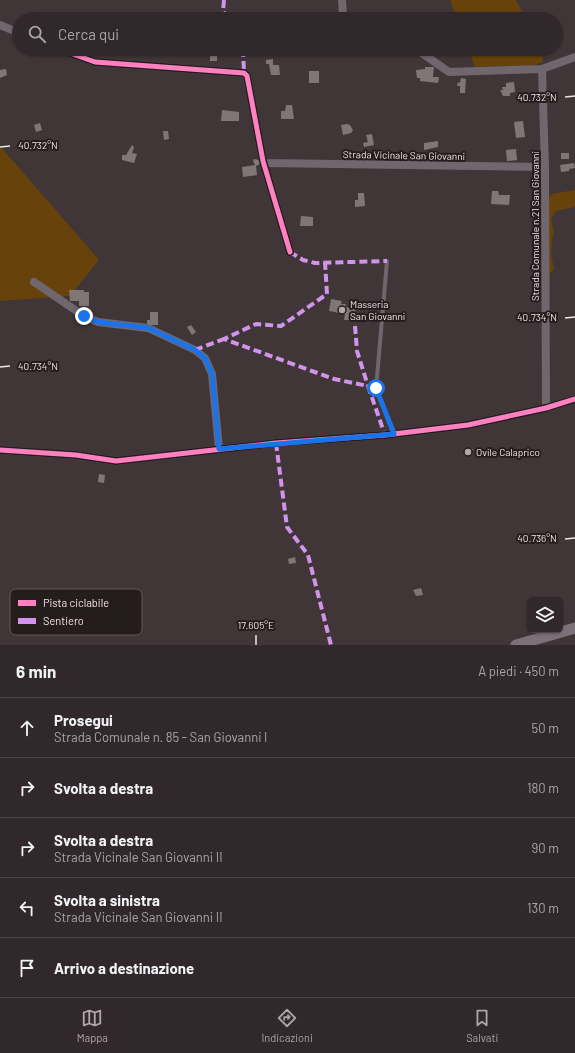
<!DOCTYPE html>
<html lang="it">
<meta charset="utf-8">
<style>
body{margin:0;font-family:Barlow,sans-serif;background:#3c3436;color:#f1f3f6}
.controls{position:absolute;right:12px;bottom:12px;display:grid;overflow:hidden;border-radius:6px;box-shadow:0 1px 3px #0004}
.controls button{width:36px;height:36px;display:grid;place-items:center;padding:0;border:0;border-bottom:1px solid #4b4447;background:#30282a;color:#f1f3f6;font:20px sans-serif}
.stop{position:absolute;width:12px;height:12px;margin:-9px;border:3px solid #1a73e8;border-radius:50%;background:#fff}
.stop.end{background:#1a73e8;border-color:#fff;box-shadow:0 1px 4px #0008}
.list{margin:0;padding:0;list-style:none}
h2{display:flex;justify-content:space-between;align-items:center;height:52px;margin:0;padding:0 16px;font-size:17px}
h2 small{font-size:13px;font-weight:400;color:#a8a6a8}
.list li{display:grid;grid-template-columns:26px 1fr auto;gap:12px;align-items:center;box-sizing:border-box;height:60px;padding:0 16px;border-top:1px solid #4b4447}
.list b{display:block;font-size:15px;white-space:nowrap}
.list p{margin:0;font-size:13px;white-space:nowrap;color:#a8a6a8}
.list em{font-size:13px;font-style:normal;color:#a8a6a8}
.icon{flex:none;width:22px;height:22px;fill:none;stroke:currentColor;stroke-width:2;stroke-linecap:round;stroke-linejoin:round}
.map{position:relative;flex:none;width:575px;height:645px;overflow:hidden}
.search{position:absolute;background:#30282a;box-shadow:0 1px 3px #0004;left:12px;right:12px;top:12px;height:44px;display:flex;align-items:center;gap:10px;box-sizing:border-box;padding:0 14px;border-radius:22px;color:#a8a6a8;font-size:15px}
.sheet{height:352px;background:#30282a}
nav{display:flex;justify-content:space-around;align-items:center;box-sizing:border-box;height:56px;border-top:1px solid #4b4447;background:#30282a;font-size:11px;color:#a8a6a8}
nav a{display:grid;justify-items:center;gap:2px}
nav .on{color:#b2a7a9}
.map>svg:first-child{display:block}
.green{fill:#67420a}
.building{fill:#7f7776}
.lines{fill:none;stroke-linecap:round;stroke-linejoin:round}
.lane{stroke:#70666d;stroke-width:4}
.street{stroke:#70666d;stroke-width:8}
.secondary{stroke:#7c7079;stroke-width:11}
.quiet{stroke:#d193ec;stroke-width:4;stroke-dasharray:8 4;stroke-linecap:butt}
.cycleway-casing{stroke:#251c1e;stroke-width:8}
.cycleway{stroke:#ff80c0;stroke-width:5}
.route{stroke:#1a73e8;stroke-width:5}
.ticks{fill:none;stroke:#f0e4e6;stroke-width:1.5}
.poi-dot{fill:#b2a7a9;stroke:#251c1e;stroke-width:1.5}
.labels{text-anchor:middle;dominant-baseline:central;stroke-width:4;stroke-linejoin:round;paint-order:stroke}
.street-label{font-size:10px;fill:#f0e4e6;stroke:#251c1e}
.poi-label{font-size:10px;fill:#f0e4e6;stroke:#251c1e;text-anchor:start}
.key{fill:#251c1e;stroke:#62585a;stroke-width:1}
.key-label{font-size:11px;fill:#f0e4e6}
.ticks-label{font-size:10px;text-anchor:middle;fill:#f0e4e6;stroke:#251c1e;stroke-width:4;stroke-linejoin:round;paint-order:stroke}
</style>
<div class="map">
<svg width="575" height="645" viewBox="0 0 575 645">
<rect width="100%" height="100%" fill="#403638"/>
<!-- green -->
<g class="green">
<polygon points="450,0 516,0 526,19 457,19"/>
<polygon points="468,49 539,49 543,58 543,62 534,65 475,67"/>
<polygon points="0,146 99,260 70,296 0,301"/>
<polygon points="575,190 575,207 556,211 551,219 554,234 552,238 551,255 554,269 550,273 547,329 549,199 551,194"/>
</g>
<!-- building -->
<g class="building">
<polygon points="250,49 266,49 266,55 254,55 254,51 250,51"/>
<polygon points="210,50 217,51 217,61 210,61"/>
<polygon points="273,59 273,65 279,65 280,75 271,75 269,64 266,64 266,60"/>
<polygon points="425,67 434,67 433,77 439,77 438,83 420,81 420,78 417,78 416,70 425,69"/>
<polygon points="6,69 7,75 0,78 0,70"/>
<rect x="309" y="71" width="10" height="12"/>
<polygon points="461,78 466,79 465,93 460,93 460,86 457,86 458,82 460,83"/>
<polygon points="514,82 515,92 510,93 510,96 503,96 500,90 503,90 502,87 506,87 506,83"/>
<polygon points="286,105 292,105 294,119 281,119 281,111 285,111"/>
<polygon points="222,110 239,112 239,121 221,121"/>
<polygon points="523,121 525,137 516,138 514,122"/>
<polygon points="40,123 42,130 36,132 34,125"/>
<polygon points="347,124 350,125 353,130 351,133 343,135 341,125"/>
<polygon points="163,131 168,131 169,139 164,140"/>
<polygon points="372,134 374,145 364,147 363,143 368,142 366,135"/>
<polygon points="438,141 438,147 424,150 424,143"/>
<polygon points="132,145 134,147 132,153 137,154 134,163 122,160 122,155 126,155"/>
<polygon points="516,149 517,160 507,161 506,150"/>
<rect x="561" y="153" width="8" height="6"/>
<polygon points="254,159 259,160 260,164 256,166 257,175 243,177 242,167 255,165 253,161"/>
<polygon points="574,163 575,168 569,169 569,171 561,172 560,165"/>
<polygon points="492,191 498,191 499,195 510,195 509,205 491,204"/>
<polygon points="358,193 364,193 365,206 355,207 355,200 358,200"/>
<polygon points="301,216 313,217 313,226 300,226"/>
<polygon points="69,290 84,290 84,292 89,292 89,306 79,306 79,301 70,301"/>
<polygon points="331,299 342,301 341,304 346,304 345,307 356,309 353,320 344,320 345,314 329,311"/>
<polygon points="150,312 158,312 158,325 147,325 147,320 150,320"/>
<polygon points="191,325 196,332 192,335 187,327"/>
<polygon points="466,448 473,449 470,454 464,455"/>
<polygon points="99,474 105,475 104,483 98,482"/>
<polygon points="295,557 296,563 289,564 288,559"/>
<polygon points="421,588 423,595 416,596 413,590"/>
</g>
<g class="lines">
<!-- lane -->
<polyline class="lane" points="387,261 376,389 394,433"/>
<!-- street -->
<g class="street">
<polyline points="342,0 343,19"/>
<polyline points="0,25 19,33"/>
<polyline points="59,49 95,62 244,73 247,76 263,161 290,252"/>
<polyline points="416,49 449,72 542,69 575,57"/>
<polyline points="542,69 545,167 546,408"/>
<polyline points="263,161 265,163 545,167"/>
<polyline points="34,282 84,316 98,322 148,328 195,350 205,358 212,374 219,449"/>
<polyline points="0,450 76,455 116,461 276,443 385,435 468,425 546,408 575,399"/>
</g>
<!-- secondary -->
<polyline class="secondary" points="516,645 575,628"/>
<!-- quiet -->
<g class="quiet">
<polyline points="224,0 223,11 228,19"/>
<polyline points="243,49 244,73"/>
<polyline points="290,252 303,260 315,263 387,261"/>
<polyline points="325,262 327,294 281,326 256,324 224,339 334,379 368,386 385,435"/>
<polyline points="355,326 357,351 368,386"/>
<polyline points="195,350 224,339"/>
<polyline points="276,443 287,527 308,555 331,645"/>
</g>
<!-- cycleway casing -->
<g class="cycleway-casing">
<g id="cycleway">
<polyline points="59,49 95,62 244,73 247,76 263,161 290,252"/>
<polyline points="0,450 76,455 116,461 276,443 385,435 468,425 546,408 575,399"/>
</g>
</g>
<!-- cycleway -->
<use href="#cycleway" class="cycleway"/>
</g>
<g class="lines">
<!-- route -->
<polyline class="route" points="84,316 98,322 148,328 195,350 205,358 212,374 219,449 394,434 376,388"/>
</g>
<!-- ticks -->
<path class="ticks" d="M565 97 575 96M0 147 10 146M565 318 575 317M0 367 10 366M565 539 575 538M256 635V645"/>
<!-- markers -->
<g class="poi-dot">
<circle cx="342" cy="310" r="4"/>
<circle cx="468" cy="452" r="4"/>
</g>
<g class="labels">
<!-- street labels -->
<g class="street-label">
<text transform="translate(404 155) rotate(1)">Strada Vicinale San Giovanni</text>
<text transform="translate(535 226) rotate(-90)">Strada Comunale n.21 San Giovanni</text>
</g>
<!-- poi labels -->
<g class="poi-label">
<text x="350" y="304">Masseria<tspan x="350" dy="12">San Giovanni</tspan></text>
<text x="476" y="452">Ovile Calaprico</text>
</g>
</g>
<!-- legend -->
<rect x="10" y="589" width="132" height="46" rx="6" class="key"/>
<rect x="18" y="600" width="18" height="6" fill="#ff80c0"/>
<rect x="18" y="618" width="18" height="6" fill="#d193ec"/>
<g class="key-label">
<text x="43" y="607">Pista ciclabile</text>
<text x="43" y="625">Sentiero</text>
</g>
<g class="ticks-label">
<text x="537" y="101">40.732°N</text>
<text x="38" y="149">40.732°N</text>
<text x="537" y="321">40.734°N</text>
<text x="38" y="370">40.734°N</text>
<text x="537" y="542">40.736°N</text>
<text x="256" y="629">17.605°E</text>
</g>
</svg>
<div class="controls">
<button><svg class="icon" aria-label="layers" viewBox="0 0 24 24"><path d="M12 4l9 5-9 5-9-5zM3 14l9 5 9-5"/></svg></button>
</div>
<div class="stop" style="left:376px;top:388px"></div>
<div class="stop end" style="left:84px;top:316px"></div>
<div class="search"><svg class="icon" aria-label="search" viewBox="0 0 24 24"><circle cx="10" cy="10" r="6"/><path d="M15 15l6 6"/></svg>Cerca qui</div>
</div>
<section class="sheet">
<h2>6 min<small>A piedi · 450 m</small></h2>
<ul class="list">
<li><svg class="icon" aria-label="ahead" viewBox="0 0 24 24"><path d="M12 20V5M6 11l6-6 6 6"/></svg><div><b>Prosegui</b><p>Strada Comunale n. 85 - San Giovanni I</p></div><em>50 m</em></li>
<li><svg class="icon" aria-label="right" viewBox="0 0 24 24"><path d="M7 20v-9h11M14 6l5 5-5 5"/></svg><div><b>Svolta a destra</b></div><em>180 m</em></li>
<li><svg class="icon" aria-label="right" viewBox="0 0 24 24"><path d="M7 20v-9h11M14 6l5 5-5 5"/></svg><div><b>Svolta a destra</b><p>Strada Vicinale San Giovanni II</p></div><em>90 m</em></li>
<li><svg class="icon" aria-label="left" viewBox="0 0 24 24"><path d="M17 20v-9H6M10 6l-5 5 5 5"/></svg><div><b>Svolta a sinistra</b><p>Strada Vicinale San Giovanni II</p></div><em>130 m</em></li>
<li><svg class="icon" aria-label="arrive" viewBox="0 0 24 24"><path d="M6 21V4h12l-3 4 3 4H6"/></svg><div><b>Arrivo a destinazione</b></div></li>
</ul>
</section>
<nav>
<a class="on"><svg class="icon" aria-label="map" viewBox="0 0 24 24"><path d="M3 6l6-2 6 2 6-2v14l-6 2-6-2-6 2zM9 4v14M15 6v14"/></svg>Mappa</a>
<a><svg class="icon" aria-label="directions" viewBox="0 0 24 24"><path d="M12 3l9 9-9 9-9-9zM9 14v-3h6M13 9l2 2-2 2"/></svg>Indicazioni</a>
<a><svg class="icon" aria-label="saved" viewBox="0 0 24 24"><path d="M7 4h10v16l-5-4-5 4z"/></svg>Salvati</a>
</nav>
